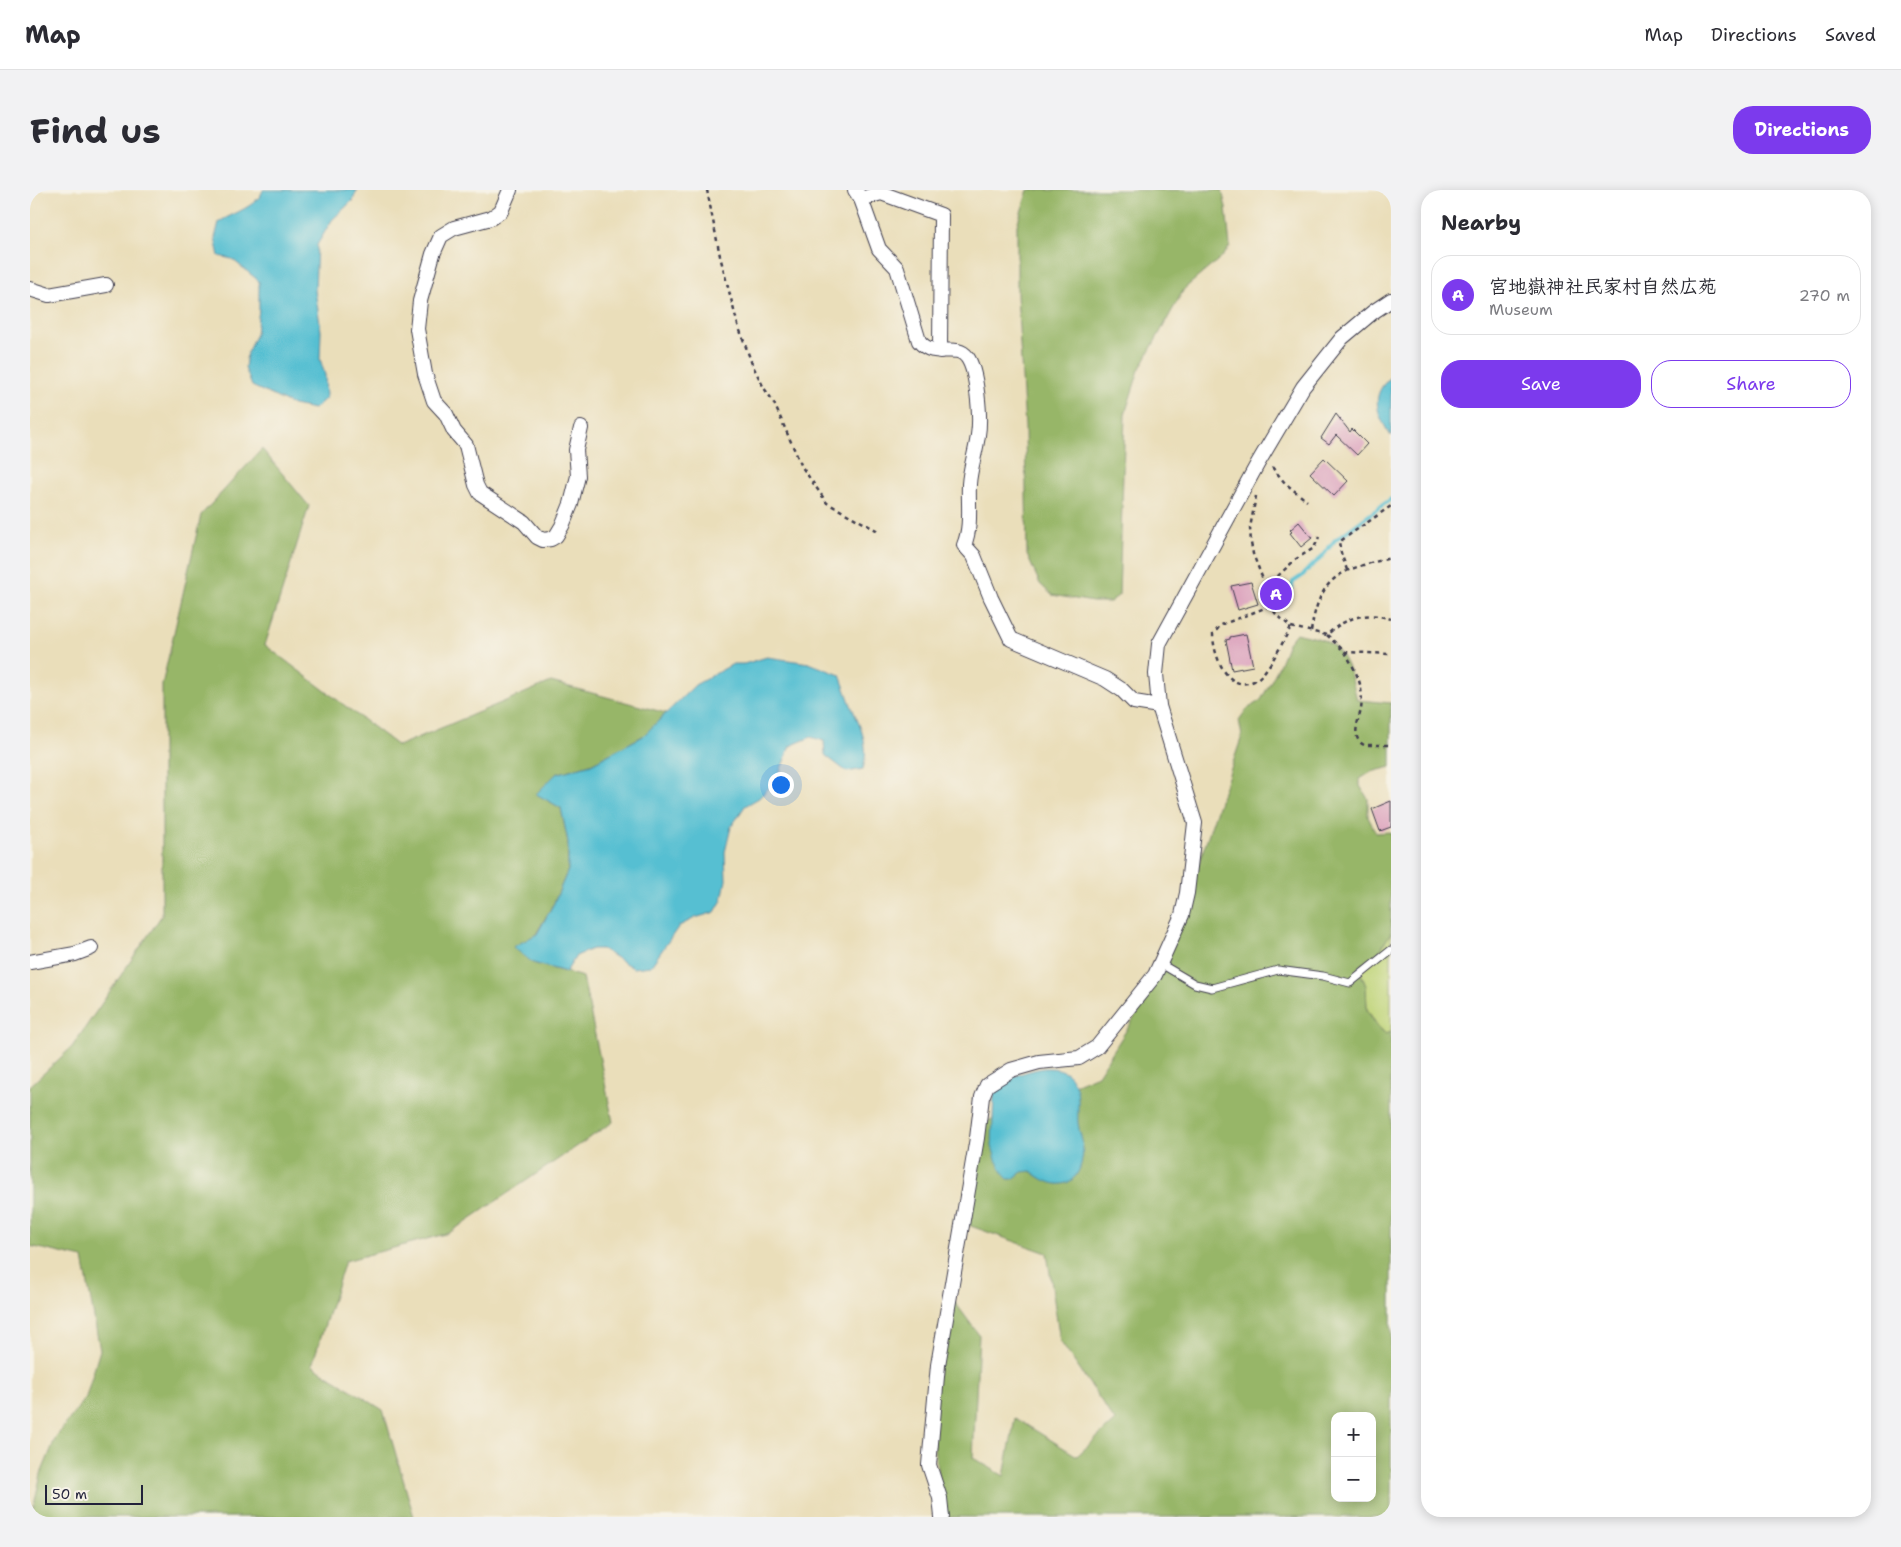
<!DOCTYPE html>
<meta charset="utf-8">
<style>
body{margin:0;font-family:"Shantell Sans","Klee One",sans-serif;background:#f2f2f3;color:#2b2b33}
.controls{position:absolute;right:15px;bottom:15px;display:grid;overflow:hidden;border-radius:10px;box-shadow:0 2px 12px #0003}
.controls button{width:45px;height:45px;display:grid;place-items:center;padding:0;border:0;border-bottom:1px solid #e1e1e2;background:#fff;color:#2b2b33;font:25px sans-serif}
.scale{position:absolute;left:15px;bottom:12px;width:98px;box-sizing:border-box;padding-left:5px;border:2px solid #22223b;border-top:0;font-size:14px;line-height:18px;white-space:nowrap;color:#22223b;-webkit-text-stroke:4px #f7f3e8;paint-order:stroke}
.you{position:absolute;left:750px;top:594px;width:18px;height:18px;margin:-12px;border:4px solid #fff;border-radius:50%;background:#1a73e8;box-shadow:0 0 0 8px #1a73e833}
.badge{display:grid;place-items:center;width:32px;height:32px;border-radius:50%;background:#7c3aed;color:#fff;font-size:16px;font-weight:700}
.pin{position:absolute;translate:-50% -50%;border:2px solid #fff;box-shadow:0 1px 5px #0006}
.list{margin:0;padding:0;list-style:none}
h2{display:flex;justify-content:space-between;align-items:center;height:65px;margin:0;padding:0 20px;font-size:21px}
h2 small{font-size:16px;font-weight:400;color:#7c7c81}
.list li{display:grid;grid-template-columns:32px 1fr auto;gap:15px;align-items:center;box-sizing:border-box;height:80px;margin:0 10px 10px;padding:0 10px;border:1px solid #e1e1e2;border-radius:20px}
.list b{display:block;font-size:19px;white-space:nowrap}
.list p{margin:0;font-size:16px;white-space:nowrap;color:#7c7c81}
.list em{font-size:16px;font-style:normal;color:#7c7c81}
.actions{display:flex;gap:10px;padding:15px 20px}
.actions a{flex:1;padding:11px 0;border:1px solid #7c3aed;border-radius:20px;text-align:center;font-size:18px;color:#7c3aed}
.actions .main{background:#7c3aed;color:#fff}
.map{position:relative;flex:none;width:1361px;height:1327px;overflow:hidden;border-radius:20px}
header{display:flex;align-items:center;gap:30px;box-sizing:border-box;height:70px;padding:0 25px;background:#fff;border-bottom:1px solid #e1e1e2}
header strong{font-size:24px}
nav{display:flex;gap:28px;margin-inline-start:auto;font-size:18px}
.intro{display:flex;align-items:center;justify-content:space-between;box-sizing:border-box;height:120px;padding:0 30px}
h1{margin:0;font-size:35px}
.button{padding:12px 22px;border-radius:20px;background:#7c3aed;color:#fff;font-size:18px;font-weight:700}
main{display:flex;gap:30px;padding:0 30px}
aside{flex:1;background:#fff;border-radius:20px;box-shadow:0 2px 12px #0003}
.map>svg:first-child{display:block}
.green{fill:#bfd478;stroke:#707b5a}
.forest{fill:#97b668;stroke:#5c6c52;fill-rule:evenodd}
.water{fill:#56bfd2;stroke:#3c7086}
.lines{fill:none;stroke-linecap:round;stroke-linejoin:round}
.stream{stroke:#56bfd2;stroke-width:4}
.building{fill:#dea8c0}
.lane-casing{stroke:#403e4e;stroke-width:9}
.street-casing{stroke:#403e4e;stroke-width:16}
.path{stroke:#403e4e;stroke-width:2.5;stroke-dasharray:4 4;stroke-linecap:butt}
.lane{stroke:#fff;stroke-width:7}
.street{stroke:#fff;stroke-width:14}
</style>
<header>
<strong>Map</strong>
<nav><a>Map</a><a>Directions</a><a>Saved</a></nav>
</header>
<div class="intro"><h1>Find us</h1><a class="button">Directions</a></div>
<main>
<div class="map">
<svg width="1361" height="1327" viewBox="0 0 1361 1327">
<rect width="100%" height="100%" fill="#f7f3e8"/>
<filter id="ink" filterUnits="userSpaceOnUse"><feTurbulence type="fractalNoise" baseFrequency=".02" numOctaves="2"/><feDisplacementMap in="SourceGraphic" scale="10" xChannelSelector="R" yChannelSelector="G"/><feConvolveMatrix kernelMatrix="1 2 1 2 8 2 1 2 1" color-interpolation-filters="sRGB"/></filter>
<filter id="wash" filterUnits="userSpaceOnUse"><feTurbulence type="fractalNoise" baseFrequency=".0096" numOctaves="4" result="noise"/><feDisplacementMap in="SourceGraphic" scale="20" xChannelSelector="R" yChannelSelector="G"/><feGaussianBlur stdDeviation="1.12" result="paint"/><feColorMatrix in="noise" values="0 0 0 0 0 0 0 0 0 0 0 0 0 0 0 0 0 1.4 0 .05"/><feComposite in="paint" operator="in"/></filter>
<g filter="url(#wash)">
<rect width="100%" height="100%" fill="#eadeba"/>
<!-- green -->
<polygon class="green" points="1361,742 1361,842 1356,844 1347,835 1337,819 1336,796 1328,776 1349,762"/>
<!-- forest -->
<g class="forest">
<polygon points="998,0 1192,0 1196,18 1200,56 1194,65 1154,99 1109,180 1095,224 1089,405 1080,412 1063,412 1022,405 1010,394 997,365 995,237 987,105 987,35"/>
<polygon points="232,259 279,316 235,455 368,556 521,492 636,523 613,546 561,574 526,584 507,604 531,618 538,652 538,680 524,713 506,744 503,773 553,787 583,932 419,1043 315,1071 282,1175 353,1220 384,1327 1,1327 11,1284 26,1247 56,1207 70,1160 53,1068 0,1056 0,896 42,857 132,725 132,495 171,325"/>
<path d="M1266 443C1275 446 1289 447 1297 452 1317 463 1322 489 1327 510L1361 513V577L1341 582 1330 589V596L1338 609V627L1346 643 1361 642V742L1349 762 1328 777 1336 796 1337 820 1347 836 1356 844 1361 842V1327H914L900 1230 921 1107 949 1145 943 1268 974 1286 985 1228 1047 1266 1085 1231 1030 1151 1017 1063 935 1034 953 933 1068 885 1130 787 1212 546 1209 530 1217 519 1231 510 1248 478 1258 453ZM1305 1226H1342V1308H1305Z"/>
</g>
<!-- water -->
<g class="water">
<path d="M233 0H327L323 10 302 30 287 55 285 100 291 141 290 169 295 185 296 208 284 219 263 215 222 196 215 178 217 163 226 144 229 119V91L202 69 189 66 185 48 189 32C203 23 228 16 233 0Z"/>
<path d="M1361 187V246C1347 225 1339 205 1361 187Z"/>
<path d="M737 467 779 473 810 485C814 495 817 505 821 515 830 537 840 554 833 579L817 582 795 565 794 551 781 547 760 556 747 589 729 608 715 616 701 637 695 662 696 690 692 710 685 722 665 728 649 736 621 776 603 778 572 759H562L546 766 536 782 503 773 483 757 507 744 524 713 538 680V652L531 618 506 604 526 584 561 574 613 546 665 495 703 474H714Z"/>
<path d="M1014 878C1024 878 1032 878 1039 885 1052 900 1047 916 1048 933 1049 942 1053 950 1053 959 1052 997 1028 1004 1001 981L992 982 983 989H978L975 986 966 970 962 956 964 903C975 887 996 881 1014 878Z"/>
</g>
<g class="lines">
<!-- stream -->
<polyline class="stream" points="1261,400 1263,392 1272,386 1280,377 1290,369 1305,350 1361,309"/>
</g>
<g id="blocks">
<!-- building -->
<g class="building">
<polygon points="1306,224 1320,242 1322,239 1337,254 1327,265 1306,245 1299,254 1291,248"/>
<polygon points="1294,268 1318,291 1304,306 1280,283"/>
<polygon points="1269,332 1282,348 1271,357 1260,343 1262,342 1260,340"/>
<polygon points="1221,392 1228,414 1208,420 1201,396"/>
<polygon points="1216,444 1223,476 1202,480 1196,450 1200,449 1200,447"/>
<polygon points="1361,611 1361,637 1350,641 1342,619"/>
</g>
</g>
</g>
<g filter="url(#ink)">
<use href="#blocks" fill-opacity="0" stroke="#403e4e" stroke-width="1"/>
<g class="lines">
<!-- lane casing -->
<g class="lane-casing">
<polyline id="lane" points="1131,774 1165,794 1182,798 1248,780 1293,786 1320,793 1361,760"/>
</g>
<!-- street casing -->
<g class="street-casing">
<g id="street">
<polyline points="480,0 471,21 461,28 424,38 411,46 403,64 390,111 387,139 395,184 404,211 416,224 424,241 436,255 446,295 450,303 494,332 507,347 513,350 521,349 526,346 532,336 541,314 548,286 546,260 551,238"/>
<path d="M825 0 831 9 849 59 867 78 889 151C904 170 926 152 937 167 947 180 951 228 948 245 946 262 940 278 939 294 938 314 942 336 934 355L944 366 961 408 981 449 1075 489 1092 500 1104 512 1129 516"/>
<polyline points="831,9 851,3 911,25 910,161"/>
<polyline points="0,99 19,105 76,95"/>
<polyline points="0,772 45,764 61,758"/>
<polyline points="912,1327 910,1308 899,1275 908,1175 947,948 952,907 957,895 981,880 1009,872 1049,868 1067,857 1125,785 1152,725 1157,703 1165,633 1129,516 1126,484 1129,454 1228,273 1273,197 1312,148 1343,122 1361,110"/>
</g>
</g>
<!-- path -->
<g class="path">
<polyline points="677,0 690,66 707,132 722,174 734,198 743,211 772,277 797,313 848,341"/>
<polyline points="1242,277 1255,293 1277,311"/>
<path d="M1226 306 1220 338 1221 353 1223 364 1236 397 1238 413 1246 424 1261 437 1297 445C1315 427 1337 421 1361 429"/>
<polyline points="1317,380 1311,363 1309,352 1361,316"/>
<polyline points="1236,397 1266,369 1284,358 1289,347"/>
<path d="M1240 416 1191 435 1183 444C1183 464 1197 504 1224 491 1238 484 1253 451 1261 437"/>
<path d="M1281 441C1290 385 1310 380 1361 368"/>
<polyline points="1297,445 1315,462 1361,464"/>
<path d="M1315 462C1321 473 1329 486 1331 499 1332 505 1332 513 1331 519 1329 530 1320 548 1334 555H1361"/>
</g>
<!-- lane -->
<use href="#lane" class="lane"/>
<!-- street -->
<use href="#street" class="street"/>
</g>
</g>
</svg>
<div class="controls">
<button>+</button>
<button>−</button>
</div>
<div class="scale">50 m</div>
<div class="you"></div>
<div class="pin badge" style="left:1246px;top:404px">A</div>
</div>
<aside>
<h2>Nearby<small></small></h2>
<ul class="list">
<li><span class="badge">A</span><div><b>宮地嶽神社民家村自然広苑</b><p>Museum</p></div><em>270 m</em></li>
</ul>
<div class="actions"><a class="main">Save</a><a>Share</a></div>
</aside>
</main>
